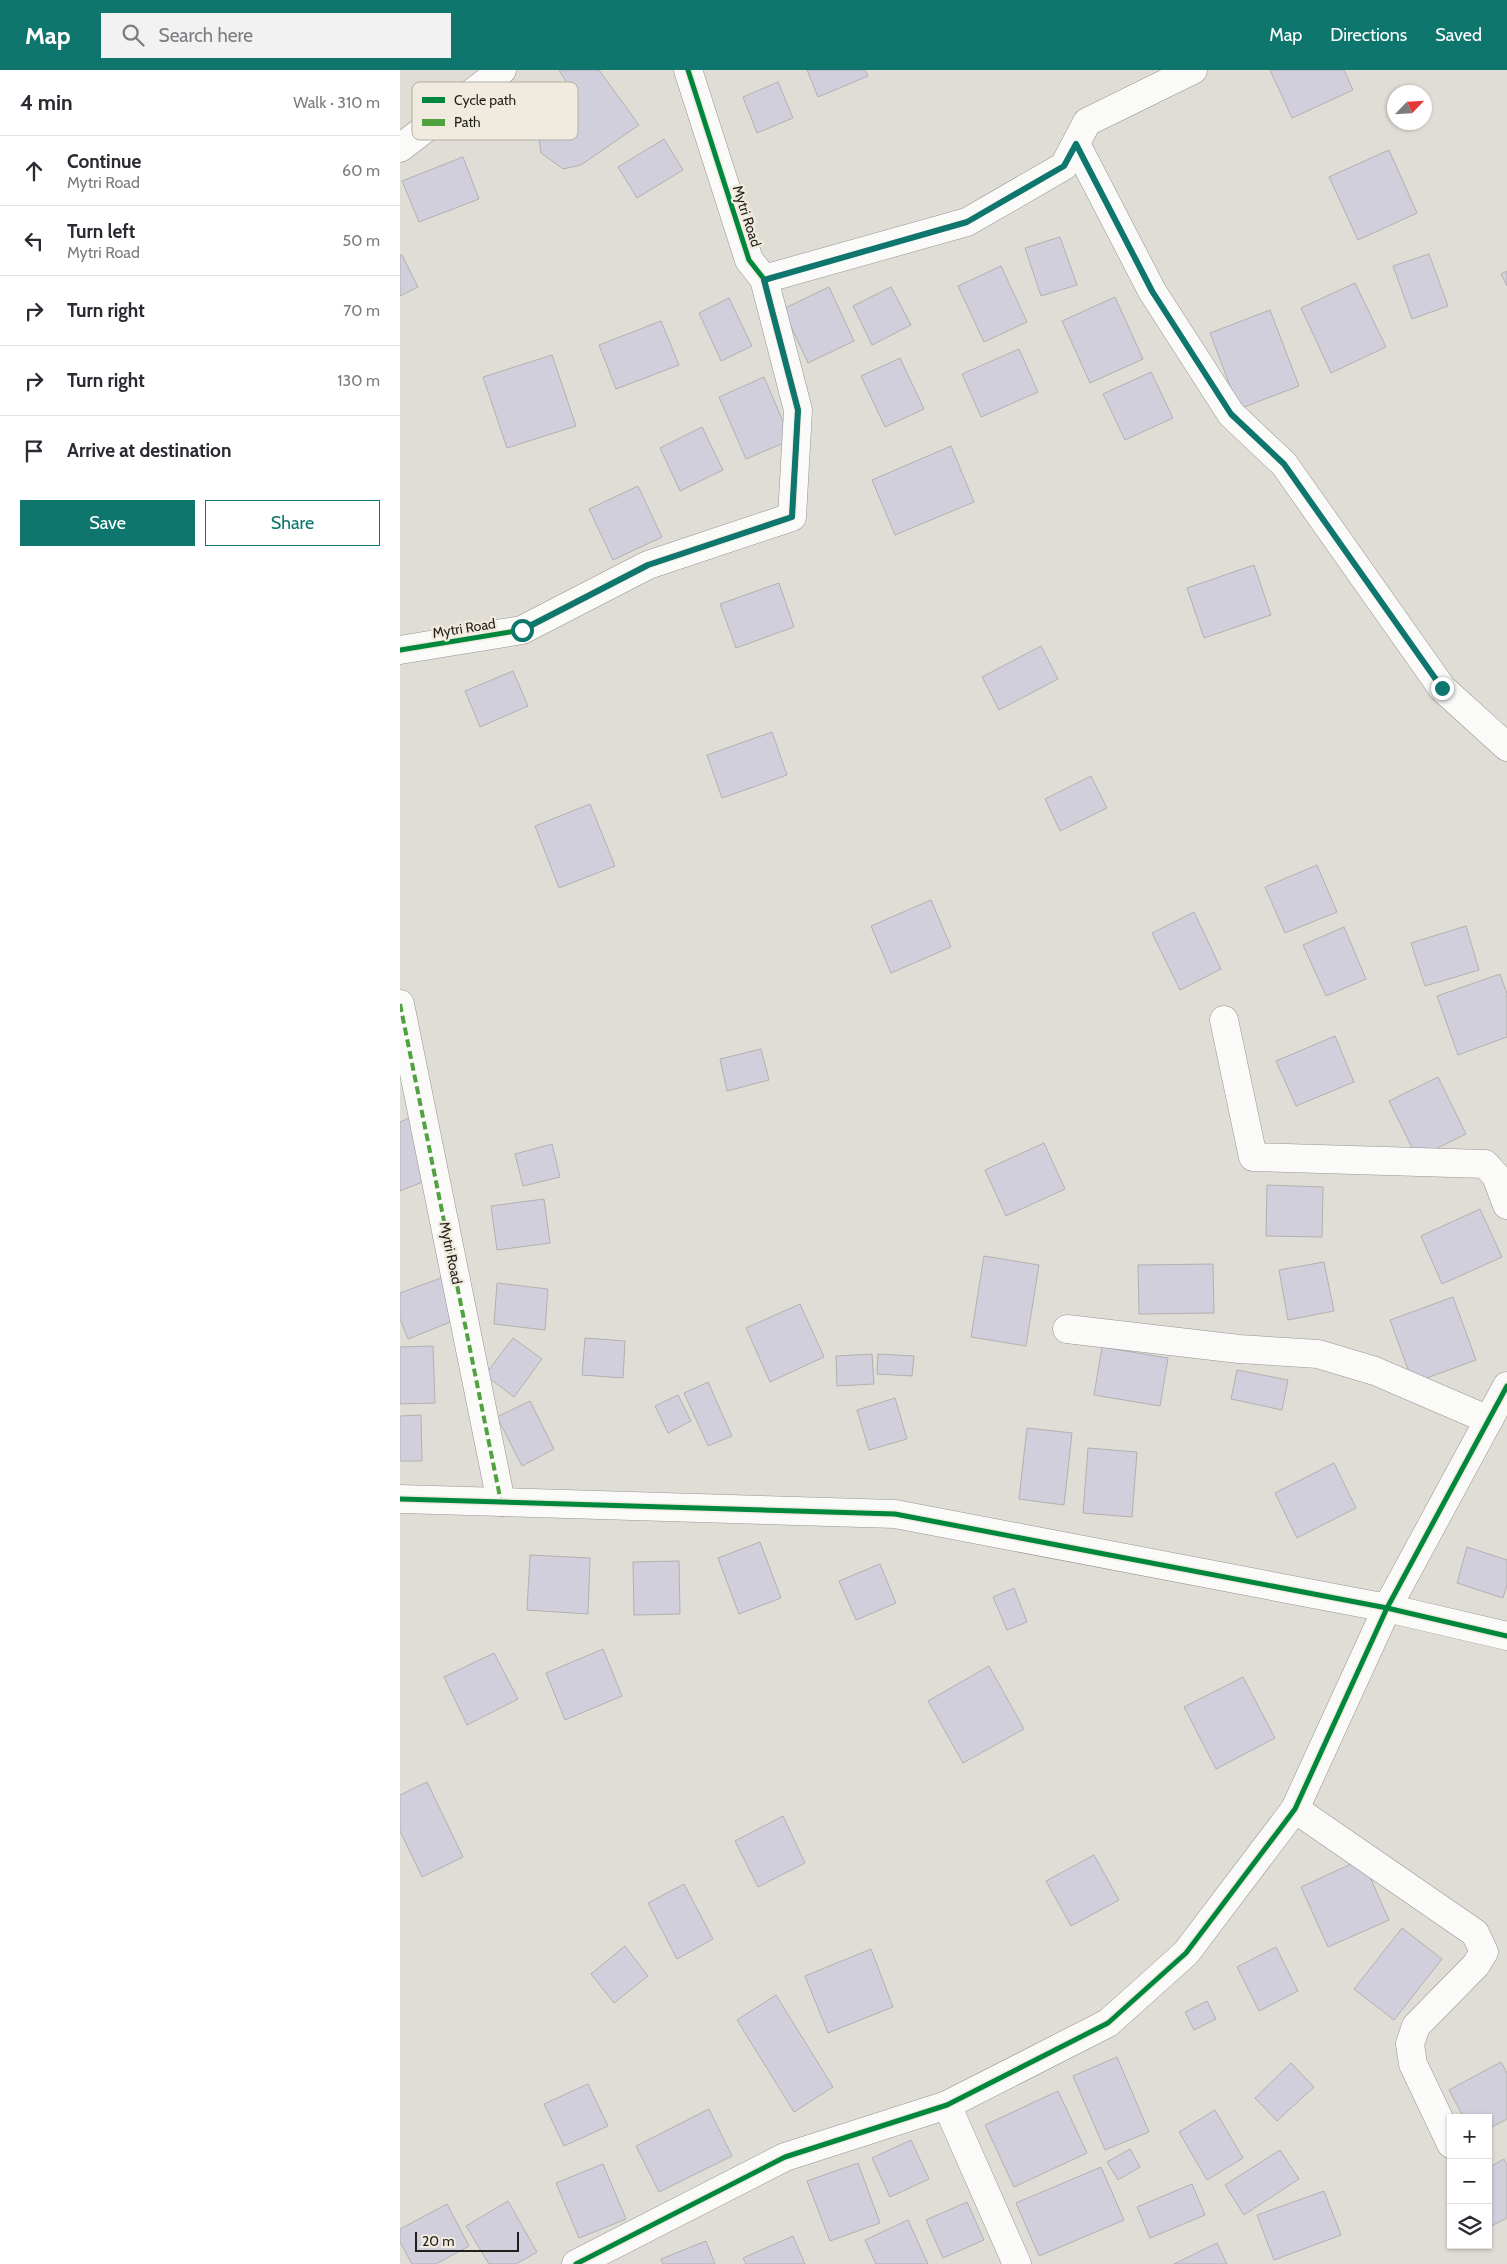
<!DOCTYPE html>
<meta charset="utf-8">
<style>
body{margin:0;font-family:Cabin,sans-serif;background:#f2f2f3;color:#2b2b33}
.controls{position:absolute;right:15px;bottom:15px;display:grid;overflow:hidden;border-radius:0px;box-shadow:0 1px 4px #0004}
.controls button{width:45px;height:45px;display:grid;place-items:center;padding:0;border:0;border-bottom:1px solid #e1e1e2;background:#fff;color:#2b2b33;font:25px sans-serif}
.compass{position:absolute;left:987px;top:15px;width:45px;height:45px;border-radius:50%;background:#fff;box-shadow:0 1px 4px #0004;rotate:65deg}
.scale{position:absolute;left:15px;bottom:12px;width:104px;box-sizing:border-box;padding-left:5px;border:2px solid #211f1b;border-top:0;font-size:14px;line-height:18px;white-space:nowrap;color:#211f1b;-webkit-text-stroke:4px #f1ebdf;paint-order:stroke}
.stop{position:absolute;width:15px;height:15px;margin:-11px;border:4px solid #0f766e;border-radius:50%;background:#fff}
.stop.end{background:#0f766e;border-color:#fff;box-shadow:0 1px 5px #0008}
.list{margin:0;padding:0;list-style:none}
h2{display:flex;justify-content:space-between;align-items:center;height:65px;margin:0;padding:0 20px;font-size:21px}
h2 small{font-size:16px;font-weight:400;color:#7c7c81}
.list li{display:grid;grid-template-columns:32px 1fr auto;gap:15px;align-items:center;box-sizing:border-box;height:70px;padding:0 20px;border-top:1px solid #e1e1e2}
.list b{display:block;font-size:19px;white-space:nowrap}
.list p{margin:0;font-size:16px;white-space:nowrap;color:#7c7c81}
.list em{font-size:16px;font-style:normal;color:#7c7c81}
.actions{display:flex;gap:10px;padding:15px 20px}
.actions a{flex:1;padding:11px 0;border:1px solid #0f766e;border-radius:0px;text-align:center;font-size:18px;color:#0f766e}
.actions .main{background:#0f766e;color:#fff}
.icon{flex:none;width:28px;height:28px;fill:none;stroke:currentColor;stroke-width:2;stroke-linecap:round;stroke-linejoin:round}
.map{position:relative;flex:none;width:1107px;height:2194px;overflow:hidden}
header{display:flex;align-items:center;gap:30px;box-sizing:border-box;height:70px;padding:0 25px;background:#0f766e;color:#fff}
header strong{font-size:24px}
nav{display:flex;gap:28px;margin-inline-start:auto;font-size:18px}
.search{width:350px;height:45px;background:#f2f2f3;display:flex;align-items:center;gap:12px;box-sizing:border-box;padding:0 18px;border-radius:0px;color:#7c7c81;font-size:19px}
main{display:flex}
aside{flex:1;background:#fff}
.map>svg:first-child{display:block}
.building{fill:#d1cfdc;stroke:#b2b1b0}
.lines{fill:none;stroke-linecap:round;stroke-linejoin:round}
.minor-casing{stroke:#979490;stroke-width:29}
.minor{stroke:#fafaf9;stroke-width:28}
.quiet{stroke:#50a240;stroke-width:4;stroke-dasharray:8 4;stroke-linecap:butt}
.cycleway-casing{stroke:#f1ebdf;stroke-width:8}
.cycleway{stroke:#00873e;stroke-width:5}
.route{stroke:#0f766e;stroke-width:6}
.labels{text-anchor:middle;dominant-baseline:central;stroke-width:4.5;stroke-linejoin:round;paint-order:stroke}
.street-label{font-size:14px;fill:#211f1b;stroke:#f1ebdf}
.key{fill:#f1ebdf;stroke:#b3aea4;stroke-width:1}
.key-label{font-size:14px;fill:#211f1b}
</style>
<header>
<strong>Map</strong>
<div class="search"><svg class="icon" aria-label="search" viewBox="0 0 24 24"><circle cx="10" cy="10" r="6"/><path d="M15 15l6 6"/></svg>Search here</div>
<nav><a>Map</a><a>Directions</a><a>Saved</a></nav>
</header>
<main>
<aside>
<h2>4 min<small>Walk · 310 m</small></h2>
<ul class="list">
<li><svg class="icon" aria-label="ahead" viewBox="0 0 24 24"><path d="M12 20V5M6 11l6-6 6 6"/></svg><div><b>Continue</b><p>Mytri Road</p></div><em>60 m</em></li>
<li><svg class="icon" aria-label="left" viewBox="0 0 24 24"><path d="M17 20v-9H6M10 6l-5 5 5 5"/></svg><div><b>Turn left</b><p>Mytri Road</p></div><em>50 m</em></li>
<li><svg class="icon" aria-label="right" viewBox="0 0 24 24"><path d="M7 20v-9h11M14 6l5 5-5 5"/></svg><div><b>Turn right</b></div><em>70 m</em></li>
<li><svg class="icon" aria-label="right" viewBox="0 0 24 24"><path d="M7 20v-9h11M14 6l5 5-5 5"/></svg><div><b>Turn right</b></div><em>130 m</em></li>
<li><svg class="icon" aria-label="arrive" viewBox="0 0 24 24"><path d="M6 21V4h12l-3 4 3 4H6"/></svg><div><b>Arrive at destination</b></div></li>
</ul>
<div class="actions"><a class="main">Save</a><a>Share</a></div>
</aside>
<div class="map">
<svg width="1107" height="2194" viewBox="0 0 1107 2194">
<rect width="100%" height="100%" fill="#e0ddd6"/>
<!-- building -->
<g class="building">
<polygon points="159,0 199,0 239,55 181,95 163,99 141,83 138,62 158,47 146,31 168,15"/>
<polygon points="407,0 465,0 468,6 418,27"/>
<polygon points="870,0 944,0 953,20 892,48"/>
<polygon points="378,12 393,48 357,63 343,27"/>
<polygon points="264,69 283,100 237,128 218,97"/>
<polygon points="989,80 1017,143 958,170 929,107"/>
<polygon points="63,87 79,129 19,152 2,111"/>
<polygon points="660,167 677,215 641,226 625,178"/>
<polygon points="1029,184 1048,236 1012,249 993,196"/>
<polygon points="0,185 2,185 18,217 0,226"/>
<polygon points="601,196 627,252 584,272 558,216"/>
<polygon points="1107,201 1107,216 1101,204"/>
<polygon points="955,213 986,277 931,303 901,238"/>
<polygon points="429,217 454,271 408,293 383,239"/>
<polygon points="491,217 511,255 472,275 453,236"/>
<polygon points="715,227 743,289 690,313 662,251"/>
<polygon points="329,228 352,276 321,291 299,243"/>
<polygon points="870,240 899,316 839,339 810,263"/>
<polygon points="261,251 279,295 216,319 199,275"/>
<polygon points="619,279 638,322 581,347 562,304"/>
<polygon points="152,285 176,356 107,378 83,307"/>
<polygon points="500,288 524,339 485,357 461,306"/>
<polygon points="751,302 773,348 725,370 703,324"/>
<polygon points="364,307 391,370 346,389 319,327"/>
<polygon points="302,357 323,400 280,421 260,378"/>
<polygon points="551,376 574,432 495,465 472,410"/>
<polygon points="238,416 262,467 213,490 189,439"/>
<polygon points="854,495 871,545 804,568 787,518"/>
<polygon points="379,513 394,557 336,578 320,534"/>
<polygon points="641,576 658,609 599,640 582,607"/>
<polygon points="113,601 128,636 80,657 65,621"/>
<polygon points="372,662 387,705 322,728 307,685"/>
<polygon points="691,706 707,738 660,761 645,729"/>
<polygon points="190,734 215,796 159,818 135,756"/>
<polygon points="917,795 937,842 885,863 865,817"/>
<polygon points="531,830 551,877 491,903 471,856"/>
<polygon points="794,842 821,899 780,920 752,863"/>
<polygon points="1066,856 1079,900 1025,916 1011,873"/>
<polygon points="944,857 966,909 926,926 903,875"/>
<polygon points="1100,904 1107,924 1107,967 1058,985 1037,926"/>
<polygon points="935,966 954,1012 896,1036 876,991"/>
<polygon points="361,979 369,1010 327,1021 320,989"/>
<polygon points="1038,1007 1066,1064 1017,1088 989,1031"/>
<polygon points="16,1045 40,1105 0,1121 0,1052"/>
<polygon points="644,1073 665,1119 606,1146 585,1100"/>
<polygon points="152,1074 160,1107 123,1116 115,1084"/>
<polygon points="867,1115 923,1117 922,1167 866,1166"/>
<polygon points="144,1129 150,1173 97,1180 91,1136"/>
<polygon points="1080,1139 1102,1187 1042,1214 1021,1166"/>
<polygon points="584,1186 639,1195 626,1276 571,1267"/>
<polygon points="924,1192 934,1241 888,1250 879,1200"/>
<polygon points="813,1194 814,1243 739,1244 738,1195"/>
<polygon points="41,1208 58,1249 8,1269 0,1249 0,1223"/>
<polygon points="97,1213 148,1219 145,1260 94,1254"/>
<polygon points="1053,1227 1076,1290 1013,1313 990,1250"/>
<polygon points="400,1234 424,1287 370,1312 346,1258"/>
<polygon points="113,1268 142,1289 114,1327 85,1305"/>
<polygon points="185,1268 225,1271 223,1308 182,1305"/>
<polygon points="33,1276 35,1333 0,1334 0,1277"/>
<polygon points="702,1277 768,1288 760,1336 694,1325"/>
<polygon points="472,1284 474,1314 437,1316 436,1286"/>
<polygon points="478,1284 514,1286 512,1306 477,1304"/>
<polygon points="837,1300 888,1310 882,1340 831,1329"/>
<polygon points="308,1312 332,1366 308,1376 284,1323"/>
<polygon points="278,1325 291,1351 268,1363 255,1336"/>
<polygon points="495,1328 507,1369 469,1380 457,1340"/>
<polygon points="130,1331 154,1379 122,1396 97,1347"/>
<polygon points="21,1345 22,1391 0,1391 0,1346"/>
<polygon points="627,1358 672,1363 664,1435 619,1429"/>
<polygon points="688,1378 737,1382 732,1447 683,1443"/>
<polygon points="934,1393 956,1438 897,1468 875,1423"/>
<polygon points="360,1472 381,1528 339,1544 318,1488"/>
<polygon points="1067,1477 1107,1490 1107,1515 1103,1528 1057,1513"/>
<polygon points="130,1485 190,1488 188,1544 127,1540"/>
<polygon points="279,1491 280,1544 234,1545 233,1492"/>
<polygon points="480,1494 496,1533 456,1550 439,1511"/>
<polygon points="614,1518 627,1552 607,1560 593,1527"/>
<polygon points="203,1579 222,1626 165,1650 146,1603"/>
<polygon points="94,1583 118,1629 67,1655 44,1607"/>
<polygon points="589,1596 624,1659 563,1693 528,1631"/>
<polygon points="843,1607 875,1668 816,1699 784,1637"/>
<polygon points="27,1712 63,1787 22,1807 0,1761 0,1725"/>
<polygon points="383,1746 405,1793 358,1817 335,1771"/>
<polygon points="694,1785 719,1830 671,1856 646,1811"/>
<polygon points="962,1789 989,1850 928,1877 901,1817"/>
<polygon points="284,1814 313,1869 277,1889 248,1833"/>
<polygon points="1002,1858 1042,1889 994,1950 954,1919"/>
<polygon points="225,1876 248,1906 214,1933 191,1904"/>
<polygon points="876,1877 898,1921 859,1941 837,1897"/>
<polygon points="471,1879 493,1937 428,1963 405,1906"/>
<polygon points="376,1925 433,2017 394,2042 337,1950"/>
<polygon points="807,1931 816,1949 794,1960 785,1942"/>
<polygon points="717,1987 749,2062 705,2080 673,2006"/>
<polygon points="1101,1992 1107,2003 1107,2049 1088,2059 1088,2048 1064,2048 1049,2020"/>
<polygon points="891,1993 914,2017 877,2051 855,2028"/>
<polygon points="188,2014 208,2056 164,2076 144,2034"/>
<polygon points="658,2021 687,2083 614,2117 585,2055"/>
<polygon points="309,2039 332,2086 259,2122 236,2076"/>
<polygon points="815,2040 843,2088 807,2110 779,2062"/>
<polygon points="511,2070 529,2109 490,2127 472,2088"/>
<polygon points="730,2079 740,2097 718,2110 707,2092"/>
<polygon points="880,2080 899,2109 844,2145 825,2115"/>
<polygon points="1104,2089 1107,2095 1107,2148 1089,2157 1088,2098"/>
<polygon points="458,2093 480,2153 430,2171 407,2111"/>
<polygon points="203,2094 226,2149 179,2168 156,2113"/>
<polygon points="701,2097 724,2150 639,2186 616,2133"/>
<polygon points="792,2114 805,2145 750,2168 737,2137"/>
<polygon points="924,2121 941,2165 874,2190 857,2145"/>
<polygon points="108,2131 137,2182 116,2194 89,2194 66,2156"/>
<polygon points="567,2132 584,2170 543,2188 526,2150"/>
<polygon points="47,2134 69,2176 36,2194 12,2194 0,2172 0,2159"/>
<polygon points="508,2150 528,2194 476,2194 465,2170"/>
<polygon points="393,2166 405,2194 346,2194 343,2188"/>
<polygon points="306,2171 315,2194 263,2194 261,2189"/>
<polygon points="817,2173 827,2194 774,2194"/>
</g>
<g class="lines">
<!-- minor casing -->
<g class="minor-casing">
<g id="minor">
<polyline points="676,74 752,221 831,344 884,394 1042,618 1107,677"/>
<polyline points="0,78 102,0"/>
<polyline points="364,209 567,152 664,96 687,52 793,0"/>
<polyline points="0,580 122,560 248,495 392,447 398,340 364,209 349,190 288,0"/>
<polyline points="0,934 101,1432"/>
<polyline points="824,950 853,1087 1085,1094 1096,1106 1107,1135"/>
<polyline points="667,1259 839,1279 918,1284 975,1301 1089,1350"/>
<polyline points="0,1429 495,1444 987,1538 1107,1566"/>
<polyline points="895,1739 1075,1863 1084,1882 1076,1895 1016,1956 1010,1974 1013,1994 1051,2074"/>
<polyline points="547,2035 617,2194"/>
<polyline points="176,2194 385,2087 547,2035 708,1953 786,1883 895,1739 987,1538 1107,1316"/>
</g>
</g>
<!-- minor -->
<use href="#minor" class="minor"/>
<!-- quiet -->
<polyline class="quiet" points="0,934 101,1432"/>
<!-- cycleway casing -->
<g class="cycleway-casing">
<g id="cycleway">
<polyline points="0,580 122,560 248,495 392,447 398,340 364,209 349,190 288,0"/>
<polyline points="0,1429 495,1444 987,1538 1107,1566"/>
<polyline points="176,2194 385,2087 547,2035 708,1953 786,1883 895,1739 987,1538 1107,1316"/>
</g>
</g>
<!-- cycleway -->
<use href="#cycleway" class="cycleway"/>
</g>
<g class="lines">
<!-- route -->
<polyline class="route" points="122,560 248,495 392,447 398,340 364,210 567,152 664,96 676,74 752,221 831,344 884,394 1042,618"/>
</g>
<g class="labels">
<!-- street labels -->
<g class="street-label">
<text transform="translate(347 146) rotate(72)">Mytri Road</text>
<text transform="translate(64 558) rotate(-9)">Mytri Road</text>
<text transform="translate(51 1183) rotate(78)">Mytri Road</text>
</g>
</g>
<!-- legend -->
<rect x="12" y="12" width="166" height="58" rx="8" class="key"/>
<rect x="22" y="27" width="23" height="6" fill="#00873e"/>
<rect x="22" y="49" width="23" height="7" fill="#50a240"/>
<g class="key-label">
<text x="54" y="35">Cycle path</text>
<text x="54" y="57">Path</text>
</g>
</svg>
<div class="controls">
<button>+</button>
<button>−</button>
<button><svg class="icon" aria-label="layers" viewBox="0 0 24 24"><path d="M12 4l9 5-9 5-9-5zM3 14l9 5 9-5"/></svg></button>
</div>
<svg class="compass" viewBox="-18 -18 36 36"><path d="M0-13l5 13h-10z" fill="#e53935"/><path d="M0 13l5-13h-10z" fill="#7c7c81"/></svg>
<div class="scale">20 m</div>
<div class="stop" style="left:122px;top:560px"></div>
<div class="stop end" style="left:1042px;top:618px"></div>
</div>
</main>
